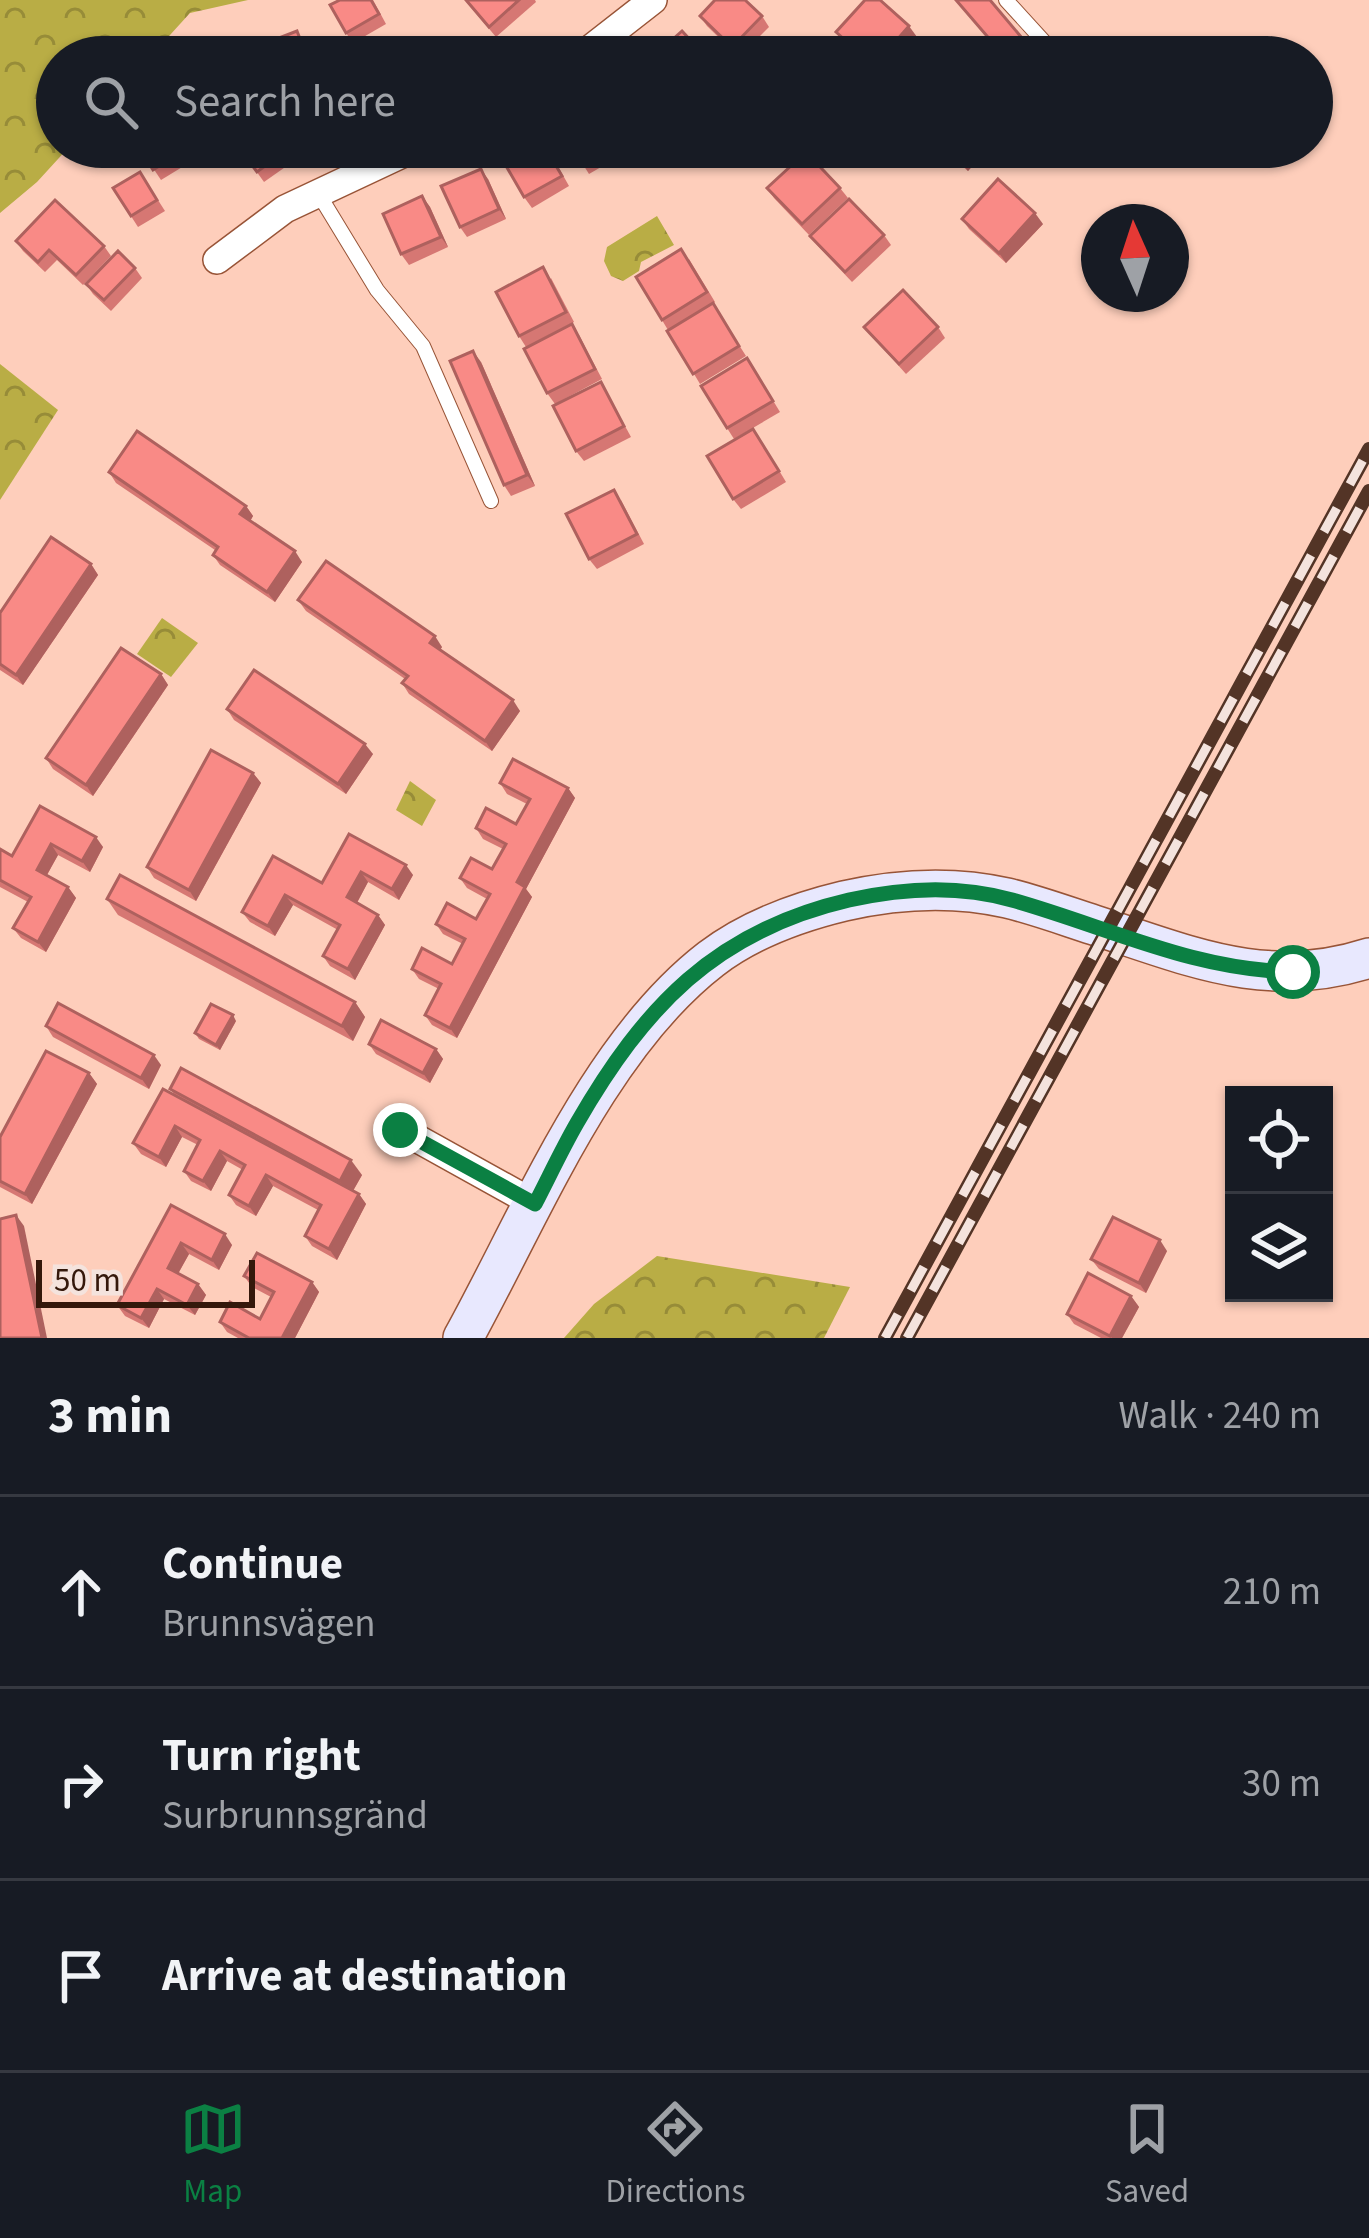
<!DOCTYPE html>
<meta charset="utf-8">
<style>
body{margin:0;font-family:"Source Sans 3",sans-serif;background:#20242c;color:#f1f3f6}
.controls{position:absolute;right:36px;bottom:36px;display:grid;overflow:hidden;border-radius:0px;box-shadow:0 3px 9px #0004}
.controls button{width:108px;height:108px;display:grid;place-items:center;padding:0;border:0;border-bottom:3px solid #363941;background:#171b24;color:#f1f3f6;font:60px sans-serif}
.compass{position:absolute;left:1081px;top:204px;width:108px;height:108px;border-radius:50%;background:#171b24;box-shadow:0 3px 9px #0004;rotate:357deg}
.scale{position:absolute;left:36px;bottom:30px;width:219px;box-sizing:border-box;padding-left:12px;border:6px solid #34180b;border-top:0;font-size:33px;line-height:42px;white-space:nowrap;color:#34180b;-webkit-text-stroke:9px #f4e3dd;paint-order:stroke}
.stop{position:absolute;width:36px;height:36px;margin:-27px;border:9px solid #0b8043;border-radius:50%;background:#fff}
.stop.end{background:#0b8043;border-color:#fff;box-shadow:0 3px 12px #0008}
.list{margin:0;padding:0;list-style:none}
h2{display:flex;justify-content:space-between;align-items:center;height:156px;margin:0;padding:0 48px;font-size:51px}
h2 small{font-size:39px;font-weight:400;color:#9ea1a6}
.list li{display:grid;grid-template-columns:78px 1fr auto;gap:36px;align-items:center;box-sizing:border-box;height:192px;padding:0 48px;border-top:3px solid #363941}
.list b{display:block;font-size:45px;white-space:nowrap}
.list p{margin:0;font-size:39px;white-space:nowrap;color:#9ea1a6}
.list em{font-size:39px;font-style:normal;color:#9ea1a6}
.icon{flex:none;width:66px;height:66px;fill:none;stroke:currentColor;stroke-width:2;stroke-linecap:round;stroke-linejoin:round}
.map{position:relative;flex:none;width:1369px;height:1338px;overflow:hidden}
.search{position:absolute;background:#171b24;box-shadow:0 3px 9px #0004;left:36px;right:36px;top:36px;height:132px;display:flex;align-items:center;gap:30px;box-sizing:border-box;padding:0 42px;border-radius:66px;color:#9ea1a6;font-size:45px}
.sheet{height:732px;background:#171b24}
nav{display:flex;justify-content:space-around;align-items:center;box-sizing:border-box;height:168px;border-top:3px solid #363941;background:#171b24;font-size:33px;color:#9ea1a6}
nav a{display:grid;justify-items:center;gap:6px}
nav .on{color:#0b8043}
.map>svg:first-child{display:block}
.forest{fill:url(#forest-crowns)}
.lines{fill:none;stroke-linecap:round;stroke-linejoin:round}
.lane-casing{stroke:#985437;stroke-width:16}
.street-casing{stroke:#985437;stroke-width:30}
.secondary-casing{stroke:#985437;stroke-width:42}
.lane{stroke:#fff;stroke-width:14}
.street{stroke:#fff;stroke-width:27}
.secondary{stroke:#e8e8fe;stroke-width:39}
.rail-casing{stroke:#533426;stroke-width:14}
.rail{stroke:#f4e3dd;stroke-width:9;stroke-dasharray:27;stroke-linecap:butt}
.wall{fill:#d67773}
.shaded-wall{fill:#ae615e}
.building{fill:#f98a86;stroke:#ae615e;stroke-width:3}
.route{stroke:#0b8043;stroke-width:15}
</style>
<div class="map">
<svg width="1369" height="1338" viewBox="0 0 1369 1338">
<defs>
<pattern id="forest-crowns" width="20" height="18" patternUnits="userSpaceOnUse" patternTransform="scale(3)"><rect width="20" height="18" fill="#b9ad45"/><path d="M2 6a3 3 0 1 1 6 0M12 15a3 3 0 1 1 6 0" fill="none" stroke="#978c38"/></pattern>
</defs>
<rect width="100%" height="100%" fill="#fecebb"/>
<!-- forest -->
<g class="forest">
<polygon points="0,0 248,0 190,13 150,57 57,57 57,147 69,147 37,182 0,213"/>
<polygon points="657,216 674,245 641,262 639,271 623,281 611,276 604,261 607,247"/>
<polygon points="0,364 58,410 0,500"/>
<polygon points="162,618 198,643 171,677 137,654"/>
<polygon points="410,781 436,800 422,826 396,810"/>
<polygon points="657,1256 850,1287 824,1338 564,1338 594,1304"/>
</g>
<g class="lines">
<!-- lane casing -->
<g class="lane-casing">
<g id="lane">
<polyline points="1006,0 1057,56"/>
<polyline points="318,193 377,290 423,346 491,501"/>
</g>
</g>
<!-- street casing -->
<g class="street-casing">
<g id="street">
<polyline points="580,57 653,0"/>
<polyline points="217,260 285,209 417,147"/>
<polyline points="400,1129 535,1204"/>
</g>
</g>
<!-- secondary casing -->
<g class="secondary-casing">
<path id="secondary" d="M463 1338C531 1215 598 1046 711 959 749 930 798 912 844 901 897 889 954 886 1007 898 1036 905 1066 916 1094 925 1190 956 1267 991 1369 958"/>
</g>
<!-- lane -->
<use href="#lane" class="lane"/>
<!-- street -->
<use href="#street" class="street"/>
<!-- secondary -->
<use href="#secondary" class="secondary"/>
<!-- rail casing -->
<g class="rail-casing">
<g id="rail">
<polyline points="885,1338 1369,449"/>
<polyline points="907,1338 1369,491"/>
</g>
</g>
<!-- rail -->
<use href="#rail" class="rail"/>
</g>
<!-- wall -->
<g class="wall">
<polygon points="340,0 373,0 386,24 353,43 346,33"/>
<polygon points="465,0 535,0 536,2 496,37"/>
<polygon points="700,16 762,16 769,27 739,57 707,26"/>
<polygon points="836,32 917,37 898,57 859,57 844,43"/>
<polygon points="139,147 190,147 197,158 161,180"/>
<polygon points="239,147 280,147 291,163 264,182"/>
<polygon points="547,147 569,186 532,208 524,197"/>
<polygon points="572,147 623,147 627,152 589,174"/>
<polygon points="941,147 989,147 968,171"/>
<polygon points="140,172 165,211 138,227 113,188"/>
<polygon points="488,179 506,219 467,237 460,227"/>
<polygon points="767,188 840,188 848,198 809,235 774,198"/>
<polygon points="422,196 430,207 448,247 409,265 401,254"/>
<polygon points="962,219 1043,224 1006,263 969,229"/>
<polygon points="884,235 891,245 852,282 818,246 810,236"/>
<polygon points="16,241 104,246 111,256 83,285 57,260 45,272 23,251"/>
<polygon points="689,259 715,302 713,304 746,356 700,384 662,320"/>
<polygon points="135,268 142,278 111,311 93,294 86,284"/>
<polygon points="551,278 574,322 526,347 519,336"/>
<polygon points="864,327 938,327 945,338 906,374"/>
<polygon points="579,335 602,379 555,404 547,393"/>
<polygon points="747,358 780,412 734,439 727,428"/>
<polygon points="481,362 535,486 511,496 504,485"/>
<polygon points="601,382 631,437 584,461 576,451"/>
<polygon points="760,439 786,482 741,509 733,499"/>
<polygon points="109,472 246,506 253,516 250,521 302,562 275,602 220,565 213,555 215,550 116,483"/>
<polygon points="621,500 644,544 597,569 589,559"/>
<polygon points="91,564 98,575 23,685 0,670 0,613"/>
<polygon points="298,600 442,647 440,650 520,711 492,751 409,694 402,683 405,679 306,611"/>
<polygon points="161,674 168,685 93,796 53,769 46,758"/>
<polygon points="227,709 373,754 346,794 234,720"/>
<polygon points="253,773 261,783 196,901 154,878 147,867"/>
<polygon points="500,783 568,788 575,798 526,889 532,897 457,1038 432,1025 425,1015 439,989 419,979 412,969 452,964 463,944 443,934 436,924 476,919 487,899 467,888 460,878 492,869 503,849 483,839 476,828 516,824 527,804 507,794"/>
<polygon points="40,806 103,847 90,872 58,855 47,875 68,887 76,898 46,952 21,938 13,928 28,902 0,887 0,849 12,856"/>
<polygon points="349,834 413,875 399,900 368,882 357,903 378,915 385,925 355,980 330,966 323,956 338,930 293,905 275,936 250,922 242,912 322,883"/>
<polygon points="107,899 355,1002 365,1017 353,1041 118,915"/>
<polygon points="236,1021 220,1050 199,1039 195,1033"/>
<polygon points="46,1026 161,1065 149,1089 53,1037"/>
<polygon points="369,1044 436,1049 443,1059 430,1083 376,1054"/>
<polygon points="89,1073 97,1084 32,1204 0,1187 0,1137"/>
<polygon points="170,1089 362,1175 353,1191 359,1194 366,1204 337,1260 312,1246 305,1236 318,1210 273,1186 256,1216 236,1205 229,1195 243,1170 227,1161 211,1191 191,1181 184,1171 198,1145 182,1137 166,1167 141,1154 133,1143 174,1094"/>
<polygon points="171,1205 232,1245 219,1270 189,1254 178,1274 198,1284 206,1295 195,1315 164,1299 149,1328 125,1316 117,1305"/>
<polygon points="1167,1251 1146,1293 1099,1269 1091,1259"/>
<polygon points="244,1276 312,1282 319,1292 295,1338 238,1338 227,1332 220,1322 260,1319 271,1297 252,1287"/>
<polygon points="1131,1296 1139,1307 1122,1338 1101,1338 1074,1324 1067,1314"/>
</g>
<!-- shaded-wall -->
<g class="shaded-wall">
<polygon points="909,26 917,37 898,57 882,57"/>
<polygon points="973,147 989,147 968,171 960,161"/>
<polygon points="481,169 488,179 506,219 499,209"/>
<polygon points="422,196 430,207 448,247 441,237"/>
<polygon points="1035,213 1043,224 1006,263 999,253"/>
<polygon points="473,351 481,362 535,486 527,475"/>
<polygon points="246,506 253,516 248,525 240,514"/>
<polygon points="295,551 302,562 275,602 267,592"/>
<polygon points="91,564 98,575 23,685 16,675"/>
<polygon points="435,636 442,647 437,654 430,643"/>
<polygon points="161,674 168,685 93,796 86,785"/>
<polygon points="513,700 520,711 492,751 485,741"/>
<polygon points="365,744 373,754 346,794 338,784"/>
<polygon points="253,773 261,783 196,901 189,890"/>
<polygon points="568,788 575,798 526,889 532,897 457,1038 450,1028 517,882"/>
<polygon points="96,837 103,847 90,872 82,861"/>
<polygon points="51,844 58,855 44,880 37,870"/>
<polygon points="406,865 413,875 399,900 392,889"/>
<polygon points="361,872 368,882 354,908 347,897"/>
<polygon points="68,887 76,898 46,952 38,942"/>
<polygon points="285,895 293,905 275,936 268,926"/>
<polygon points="378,915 385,925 355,980 348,969"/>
<polygon points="355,1002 365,1017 353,1041 342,1026"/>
<polygon points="233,1015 236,1021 220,1050 216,1045"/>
<polygon points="436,1049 443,1059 430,1083 423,1073"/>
<polygon points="154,1055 161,1065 149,1089 141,1078"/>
<polygon points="89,1073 97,1084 32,1204 25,1194"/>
<polygon points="175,1126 182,1137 166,1167 159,1157"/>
<polygon points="220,1151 227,1161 211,1191 203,1181"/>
<polygon points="351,1160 362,1175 350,1196 340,1181"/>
<polygon points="266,1175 273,1186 256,1216 249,1206"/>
<polygon points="359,1194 366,1204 337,1260 329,1249"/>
<polygon points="16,1215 24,1226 47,1338 42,1338"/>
<polygon points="225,1234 232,1245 219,1270 212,1260"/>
<polygon points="1160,1240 1167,1251 1146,1293 1139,1283"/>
<polygon points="181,1243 189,1254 175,1279 168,1268"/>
<polygon points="312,1282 319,1292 295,1338 282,1338"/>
<polygon points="198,1284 206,1295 195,1315 187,1305"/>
<polygon points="157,1289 164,1299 149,1328 141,1318"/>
<polygon points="1131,1296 1139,1307 1122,1338 1112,1338 1110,1336"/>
</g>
<!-- building -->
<g class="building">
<polygon points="340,0 371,0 379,14 346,33 330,5"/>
<polygon points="466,0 519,0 489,27"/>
<polygon points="715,0 745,0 762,16 732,47 700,16"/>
<polygon points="865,0 880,0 909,26 882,57 864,57 836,32"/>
<polygon points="956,0 990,0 1038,57 1005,57"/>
<polygon points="297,31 307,57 250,57 248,50"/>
<polygon points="682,31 706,57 653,57"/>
<polygon points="914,41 932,57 899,57"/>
<polygon points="139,147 189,147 153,170"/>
<polygon points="239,147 280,147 284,152 257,172"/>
<polygon points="522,147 545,147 562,176 524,197 502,159"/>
<polygon points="572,147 610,147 582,164"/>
<polygon points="945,147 973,147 960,161"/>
<polygon points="806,152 840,188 802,224 767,188"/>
<polygon points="481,169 499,209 460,227 441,186"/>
<polygon points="140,172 157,200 131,216 113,188"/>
<polygon points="998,179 1035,213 999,253 962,219"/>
<polygon points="422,196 441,237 401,254 383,214"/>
<polygon points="849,199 884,235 845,272 810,236"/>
<polygon points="55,200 104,246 76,275 49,250 38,262 16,241"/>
<polygon points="681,249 707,292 662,320 636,277"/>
<polygon points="118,251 135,268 104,300 86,284"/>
<polygon points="543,267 566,312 519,336 496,292"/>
<polygon points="903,290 938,327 899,364 864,327"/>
<polygon points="713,303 739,346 693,374 667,331"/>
<polygon points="572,324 595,369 547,393 524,349"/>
<polygon points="473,351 527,475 504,485 450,361"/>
<polygon points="747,358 773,401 727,428 701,386"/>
<polygon points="601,382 624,426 576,451 553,406"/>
<polygon points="753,429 779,471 733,499 707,456"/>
<polygon points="137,431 246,506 240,514 295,551 267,592 213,555 218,547 109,472"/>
<polygon points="614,490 637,534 589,559 566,514"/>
<polygon points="51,537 91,564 16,675 0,664 0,613"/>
<polygon points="326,561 435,636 430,643 513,700 485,741 402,683 408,676 298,600"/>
<polygon points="121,648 161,674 86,785 46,758"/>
<polygon points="254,670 365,744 338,784 227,709"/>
<polygon points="211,750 253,773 189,890 147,867"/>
<polygon points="513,759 568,788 517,882 525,887 450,1028 425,1015 441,984 412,969 422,948 452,964 465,939 436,924 447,903 476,919 490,894 460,878 471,858 492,869 506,844 476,828 486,808 516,824 530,799 500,783"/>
<polygon points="40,806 96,837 82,861 51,844 37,870 68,887 38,942 13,928 31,897 0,880 0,849 12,856"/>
<polygon points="349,834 406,865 392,889 361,872 347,897 378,915 348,969 323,956 340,925 285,895 268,926 242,912 273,856 322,883"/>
<polygon points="120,875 355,1002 342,1026 107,899"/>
<polygon points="58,1003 154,1055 141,1078 46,1026"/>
<polygon points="211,1004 233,1015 216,1045 195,1033"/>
<polygon points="381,1020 436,1049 423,1073 369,1044"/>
<polygon points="46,1051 89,1073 25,1194 0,1181 0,1137"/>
<polygon points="181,1068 351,1160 340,1181 170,1089"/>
<polygon points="163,1089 359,1194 329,1249 305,1236 321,1205 266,1175 249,1206 229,1195 245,1165 220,1151 203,1181 184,1171 200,1140 175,1126 159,1157 133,1143"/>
<polygon points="171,1205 225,1234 212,1260 181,1243 168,1268 198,1284 187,1305 157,1289 141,1318 117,1305"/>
<polygon points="16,1215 42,1338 0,1338 0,1219"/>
<polygon points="1113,1217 1160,1240 1139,1283 1091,1259"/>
<polygon points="257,1253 312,1282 282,1338 249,1338 220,1322 230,1302 260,1319 274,1292 244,1276"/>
<polygon points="1088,1273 1131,1296 1110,1336 1067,1314"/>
</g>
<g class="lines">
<!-- route -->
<path class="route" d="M400 1130 535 1204C549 1177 562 1149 577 1123 644 1007 715 931 849 900 902 888 960 885 1012 900 1108 927 1192 970 1293 972"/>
</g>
</svg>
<div class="controls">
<button><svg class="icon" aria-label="locate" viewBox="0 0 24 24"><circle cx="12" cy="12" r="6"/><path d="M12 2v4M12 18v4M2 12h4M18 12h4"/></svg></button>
<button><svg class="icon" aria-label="layers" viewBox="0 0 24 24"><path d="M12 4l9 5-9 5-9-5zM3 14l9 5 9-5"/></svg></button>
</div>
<svg class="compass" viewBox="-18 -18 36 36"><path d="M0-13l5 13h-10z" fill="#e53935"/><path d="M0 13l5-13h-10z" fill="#9ea1a6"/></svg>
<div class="scale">50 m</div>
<div class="stop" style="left:1293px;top:972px"></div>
<div class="stop end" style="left:400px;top:1130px"></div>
<div class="search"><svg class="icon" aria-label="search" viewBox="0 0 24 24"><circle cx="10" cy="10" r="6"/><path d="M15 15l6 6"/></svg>Search here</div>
</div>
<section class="sheet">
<h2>3 min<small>Walk · 240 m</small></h2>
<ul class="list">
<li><svg class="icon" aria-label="ahead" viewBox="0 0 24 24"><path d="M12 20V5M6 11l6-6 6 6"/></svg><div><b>Continue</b><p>Brunnsvägen</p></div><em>210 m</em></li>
<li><svg class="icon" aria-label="right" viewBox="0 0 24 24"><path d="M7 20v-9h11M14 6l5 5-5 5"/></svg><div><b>Turn right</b><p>Surbrunnsgränd</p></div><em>30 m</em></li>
<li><svg class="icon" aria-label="arrive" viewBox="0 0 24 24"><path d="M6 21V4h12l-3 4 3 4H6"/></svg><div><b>Arrive at destination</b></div></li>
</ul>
</section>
<nav>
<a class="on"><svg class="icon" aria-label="map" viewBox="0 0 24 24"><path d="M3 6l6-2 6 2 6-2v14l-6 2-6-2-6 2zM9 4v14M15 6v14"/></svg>Map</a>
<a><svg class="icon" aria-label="directions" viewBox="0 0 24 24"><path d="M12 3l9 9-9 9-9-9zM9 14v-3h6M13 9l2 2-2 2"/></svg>Directions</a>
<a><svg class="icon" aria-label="saved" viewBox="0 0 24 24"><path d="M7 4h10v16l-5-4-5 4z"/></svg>Saved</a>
</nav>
